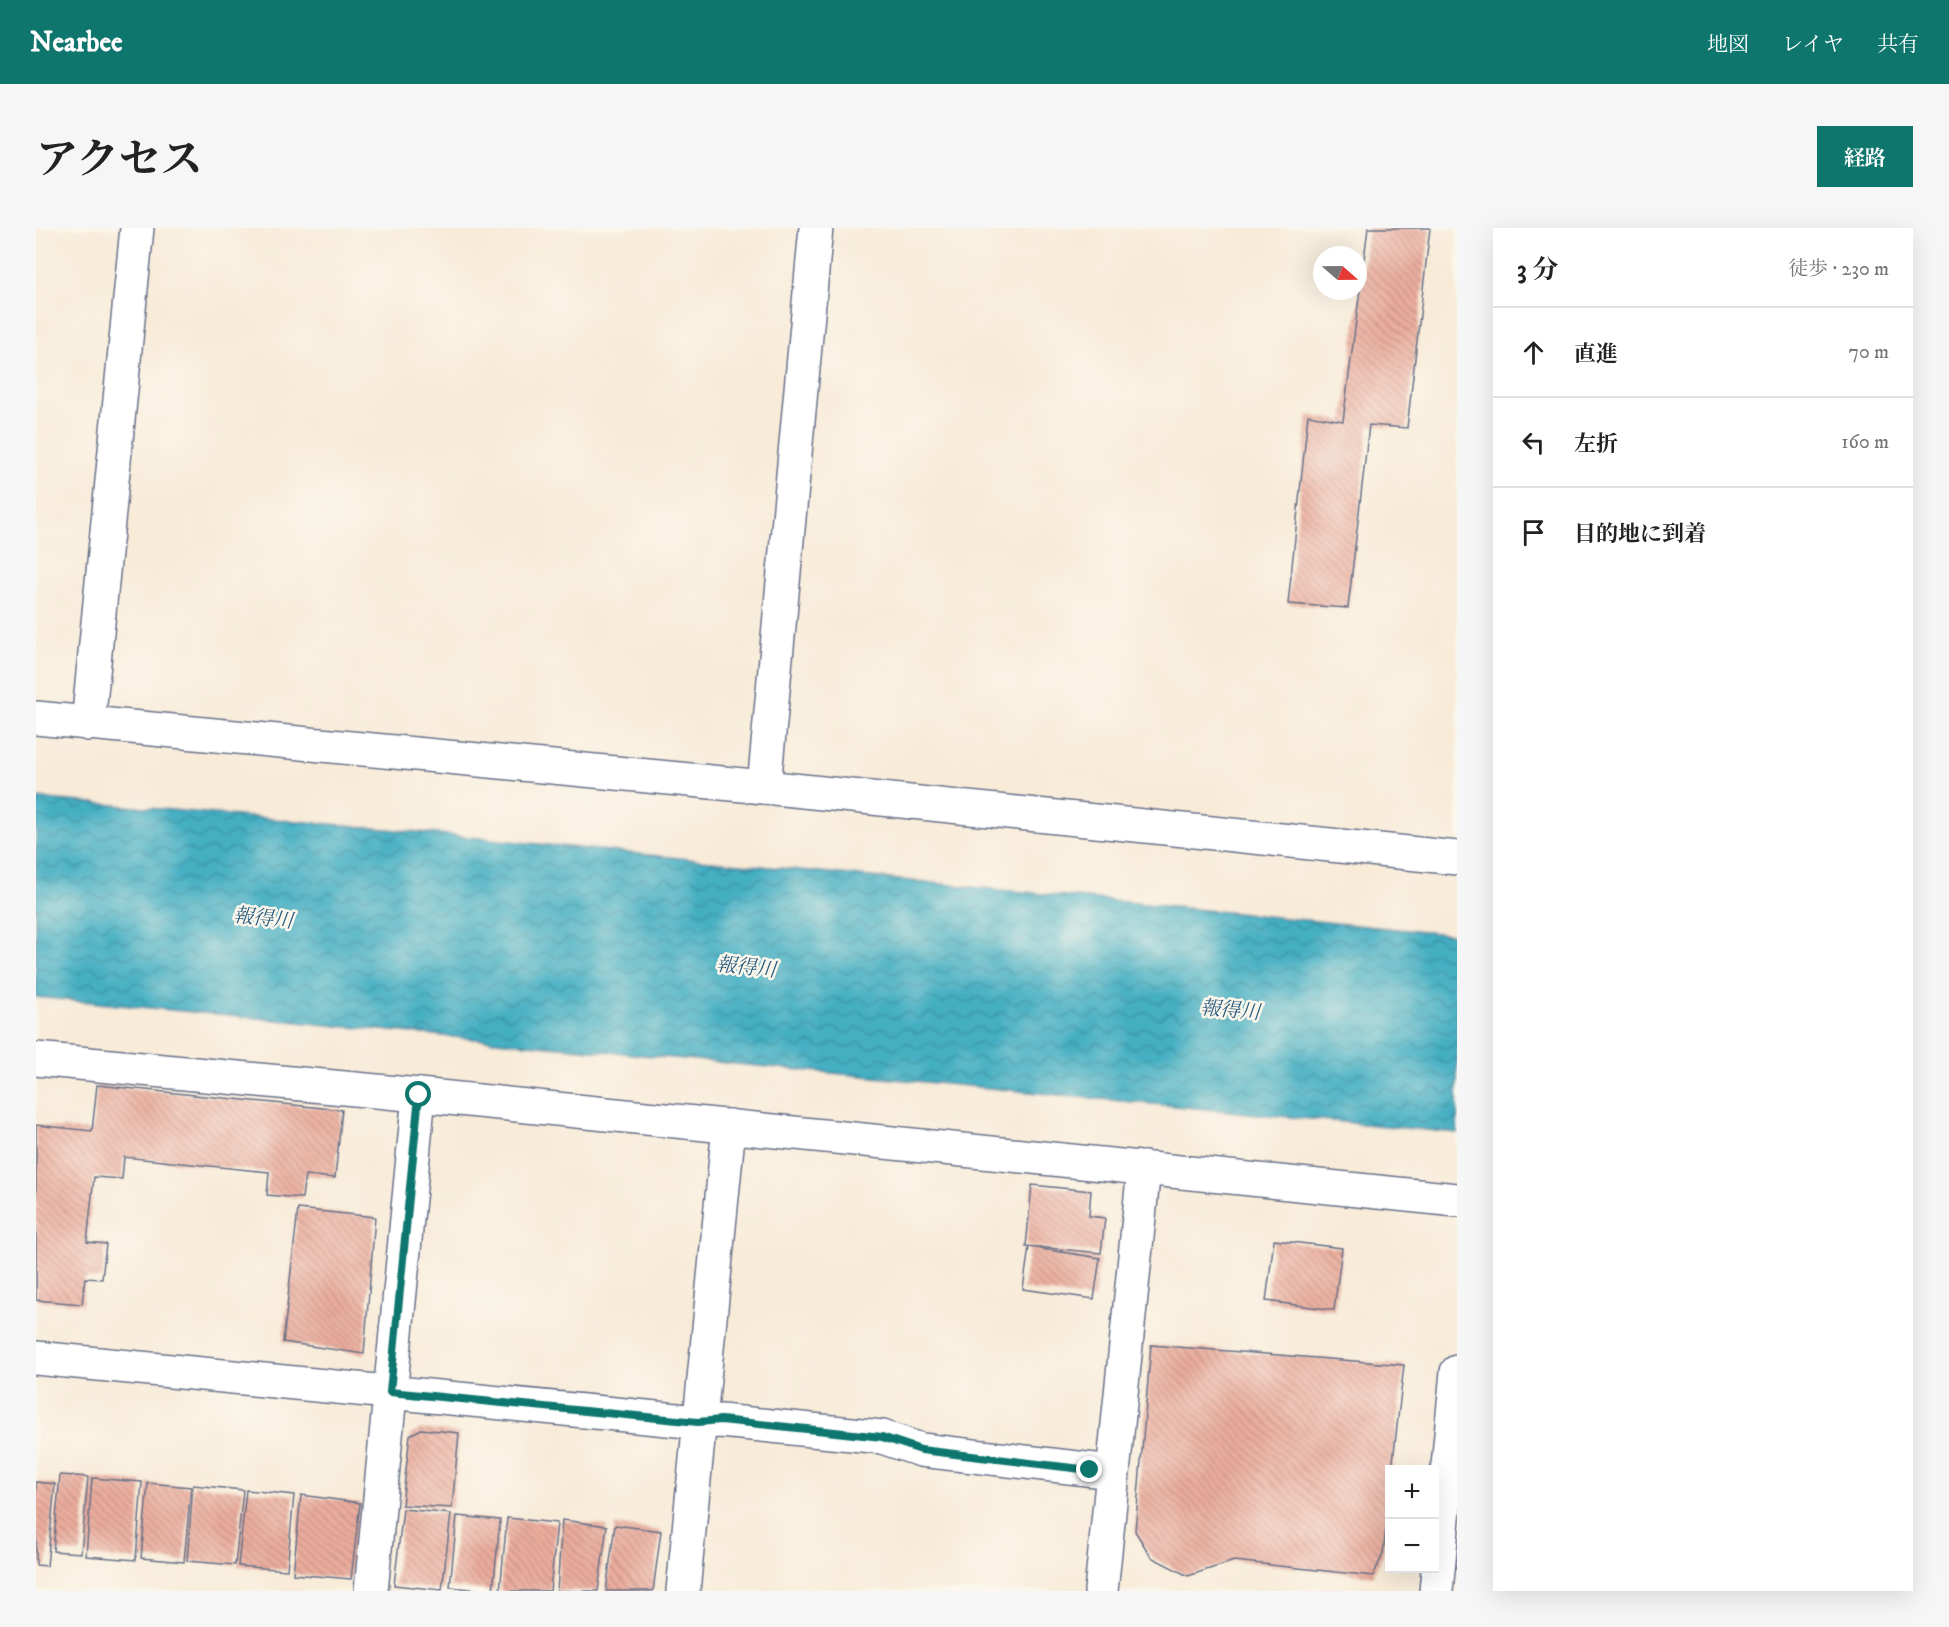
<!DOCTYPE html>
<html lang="ja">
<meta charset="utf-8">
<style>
body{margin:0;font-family:"IM FELL DW Pica","Noto Serif JP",serif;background:#f6f6f6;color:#222}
.controls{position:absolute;right:18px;bottom:18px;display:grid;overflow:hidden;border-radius:0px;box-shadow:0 6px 24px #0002}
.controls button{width:54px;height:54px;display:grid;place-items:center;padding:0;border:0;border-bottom:2px solid #e0e0e0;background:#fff;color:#222;font:30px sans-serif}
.compass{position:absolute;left:1277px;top:18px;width:54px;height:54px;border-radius:50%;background:#fff;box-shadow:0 6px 24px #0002;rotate:110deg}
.stop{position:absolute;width:18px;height:18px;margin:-14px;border:4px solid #0f766e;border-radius:50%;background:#fff}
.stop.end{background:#0f766e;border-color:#fff;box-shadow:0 2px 6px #0008}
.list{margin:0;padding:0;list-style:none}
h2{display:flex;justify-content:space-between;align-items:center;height:78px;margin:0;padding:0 24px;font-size:26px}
h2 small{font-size:20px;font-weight:400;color:#767676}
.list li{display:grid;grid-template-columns:39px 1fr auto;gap:18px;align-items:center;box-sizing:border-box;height:90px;padding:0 24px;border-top:2px solid #e0e0e0}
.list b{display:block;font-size:22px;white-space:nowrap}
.list em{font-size:20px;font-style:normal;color:#767676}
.icon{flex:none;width:33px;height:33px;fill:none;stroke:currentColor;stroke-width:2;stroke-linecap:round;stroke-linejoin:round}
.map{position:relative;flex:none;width:1421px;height:1363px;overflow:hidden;border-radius:0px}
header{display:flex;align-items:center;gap:36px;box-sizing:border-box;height:84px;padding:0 30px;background:#0f766e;color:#fff}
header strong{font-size:28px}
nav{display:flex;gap:33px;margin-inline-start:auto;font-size:21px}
.intro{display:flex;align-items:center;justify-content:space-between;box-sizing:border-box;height:144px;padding:0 36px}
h1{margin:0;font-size:42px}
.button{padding:15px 27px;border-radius:0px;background:#0f766e;color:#fff;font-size:21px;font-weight:700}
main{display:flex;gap:36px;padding:0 36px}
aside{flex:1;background:#fff;border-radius:0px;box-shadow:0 6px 24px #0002}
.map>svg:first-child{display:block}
.water{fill:url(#water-waves);stroke:#306f90;stroke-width:1.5}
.building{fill:url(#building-back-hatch)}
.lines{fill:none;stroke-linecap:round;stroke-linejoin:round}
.minor-casing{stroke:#687189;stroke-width:36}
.tertiary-casing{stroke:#687189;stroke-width:36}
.minor{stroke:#fff;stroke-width:33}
.tertiary{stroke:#fff;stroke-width:33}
.route{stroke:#0f766e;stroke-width:8}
.labels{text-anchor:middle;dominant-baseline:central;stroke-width:5;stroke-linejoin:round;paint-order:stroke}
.water-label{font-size:20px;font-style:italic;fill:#295c81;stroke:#fbf7ec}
</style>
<header>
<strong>Nearbee</strong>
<nav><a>地図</a><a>レイヤ</a><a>共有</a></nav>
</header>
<div class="intro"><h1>アクセス</h1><a class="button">経路</a></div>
<main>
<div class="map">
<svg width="1421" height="1363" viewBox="0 0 1421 1363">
<defs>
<pattern id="water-waves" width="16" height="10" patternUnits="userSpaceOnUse" patternTransform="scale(1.5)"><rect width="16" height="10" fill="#44afc2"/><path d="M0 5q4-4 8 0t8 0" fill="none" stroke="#388fa1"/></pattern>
<pattern id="building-back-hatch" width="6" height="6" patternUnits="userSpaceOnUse" patternTransform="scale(1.5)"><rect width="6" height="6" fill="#ecad9d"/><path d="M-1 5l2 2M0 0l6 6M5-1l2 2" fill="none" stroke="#be8d83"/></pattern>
</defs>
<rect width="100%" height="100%" fill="#fbf7ec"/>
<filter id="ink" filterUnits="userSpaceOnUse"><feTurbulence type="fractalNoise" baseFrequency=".0167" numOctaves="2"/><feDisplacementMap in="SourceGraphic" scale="12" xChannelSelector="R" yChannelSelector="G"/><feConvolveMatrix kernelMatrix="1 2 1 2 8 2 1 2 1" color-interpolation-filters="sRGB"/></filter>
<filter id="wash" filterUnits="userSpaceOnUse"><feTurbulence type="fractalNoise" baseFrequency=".008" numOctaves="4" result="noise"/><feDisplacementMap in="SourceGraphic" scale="24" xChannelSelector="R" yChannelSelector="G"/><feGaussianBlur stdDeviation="1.35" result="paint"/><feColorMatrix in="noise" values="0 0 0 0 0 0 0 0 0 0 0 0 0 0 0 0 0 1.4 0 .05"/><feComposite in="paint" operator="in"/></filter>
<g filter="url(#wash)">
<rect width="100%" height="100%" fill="#f8ebd8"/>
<!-- water -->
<polygon class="water" points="0,570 362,602 1421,707 1421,905 0,769"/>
<g id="blocks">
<!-- building -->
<g class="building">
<polygon points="1332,0 1394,0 1371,200 1333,197 1312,380 1252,376 1272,187 1307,193"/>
<polygon points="61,857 306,882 299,950 269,947 266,970 231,967 233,944 88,929 86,951 58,949 51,1014 70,1016 66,1051 49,1050 46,1076 0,1072 0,897 56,903"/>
<polygon points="996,957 1055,963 1053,988 1069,990 1065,1025 990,1018"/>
<polygon points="262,981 339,989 328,1126 247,1114"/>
<polygon points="1238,1012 1306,1020 1298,1082 1230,1073"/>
<polygon points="993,1019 1064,1030 1058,1071 987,1061"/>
<polygon points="1115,1117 1368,1137 1356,1242 1354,1242 1354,1266 1347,1326 1337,1348 1198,1333 1152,1348 1115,1329 1099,1303"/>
<polygon points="385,1201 423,1205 416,1280 366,1277 374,1207"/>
<polygon points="24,1247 52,1249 45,1325 17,1323"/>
<polygon points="56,1250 106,1254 100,1332 50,1328"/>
<polygon points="0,1254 19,1256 11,1338 0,1337"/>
<polygon points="112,1255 155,1259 148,1334 105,1330"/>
<polygon points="157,1257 207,1262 199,1337 151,1333"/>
<polygon points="210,1262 258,1267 251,1342 202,1338"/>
<polygon points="265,1267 324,1275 315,1351 257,1346"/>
<polygon points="367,1281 415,1286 406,1362 358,1357"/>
<polygon points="421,1288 464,1292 457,1363 414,1359"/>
<polygon points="471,1290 521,1295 514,1363 464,1363"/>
<polygon points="526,1292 571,1298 562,1363 521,1363"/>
<polygon points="579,1297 625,1303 617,1363 570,1363"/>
</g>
</g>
</g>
<g filter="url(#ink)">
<use href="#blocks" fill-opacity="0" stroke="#687189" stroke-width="1.5"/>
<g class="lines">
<!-- minor casing -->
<g class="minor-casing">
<g id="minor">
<polyline points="52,496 101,0"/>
<polyline points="728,559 780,0"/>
<polyline points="0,1130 662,1194 685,1193 846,1209 885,1222 1077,1244"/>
<polyline points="335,1363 383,867"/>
<polyline points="647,1363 693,898"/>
<polyline points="1065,1363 1108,940"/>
</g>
</g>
<!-- tertiary casing -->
<g class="tertiary-casing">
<g id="tertiary">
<polyline points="0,490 728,559 1421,630"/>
<polyline points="0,831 383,867 1421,972"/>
<polyline points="1400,1363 1421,1144"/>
</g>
</g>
<!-- minor -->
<use href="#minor" class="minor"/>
<!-- tertiary -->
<use href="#tertiary" class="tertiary"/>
</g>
</g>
<g class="lines" filter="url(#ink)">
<!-- route -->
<polyline class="route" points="383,867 354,1164 662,1194 685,1192 846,1209 885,1222 1054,1242"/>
</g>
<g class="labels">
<!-- water labels -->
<g class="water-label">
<text transform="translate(227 691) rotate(6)">報得川</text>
<text transform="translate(710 740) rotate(6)">報得川</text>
<text transform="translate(1194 783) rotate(5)">報得川</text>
</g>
</g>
</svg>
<div class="controls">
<button>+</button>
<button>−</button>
</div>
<svg class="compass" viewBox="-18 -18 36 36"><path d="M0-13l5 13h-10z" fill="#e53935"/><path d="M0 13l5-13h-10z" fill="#767676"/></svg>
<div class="stop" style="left:383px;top:867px"></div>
<div class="stop end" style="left:1054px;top:1242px"></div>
</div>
<aside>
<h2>3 分<small>徒歩 · 230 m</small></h2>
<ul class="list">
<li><svg class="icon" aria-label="ahead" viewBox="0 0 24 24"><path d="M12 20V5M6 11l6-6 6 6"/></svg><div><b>直進</b></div><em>70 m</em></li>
<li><svg class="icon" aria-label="left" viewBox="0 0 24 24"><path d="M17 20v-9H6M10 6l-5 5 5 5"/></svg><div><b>左折</b></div><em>160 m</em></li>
<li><svg class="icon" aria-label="arrive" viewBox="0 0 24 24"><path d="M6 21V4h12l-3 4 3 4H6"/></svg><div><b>目的地に到着</b></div></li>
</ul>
</aside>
</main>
